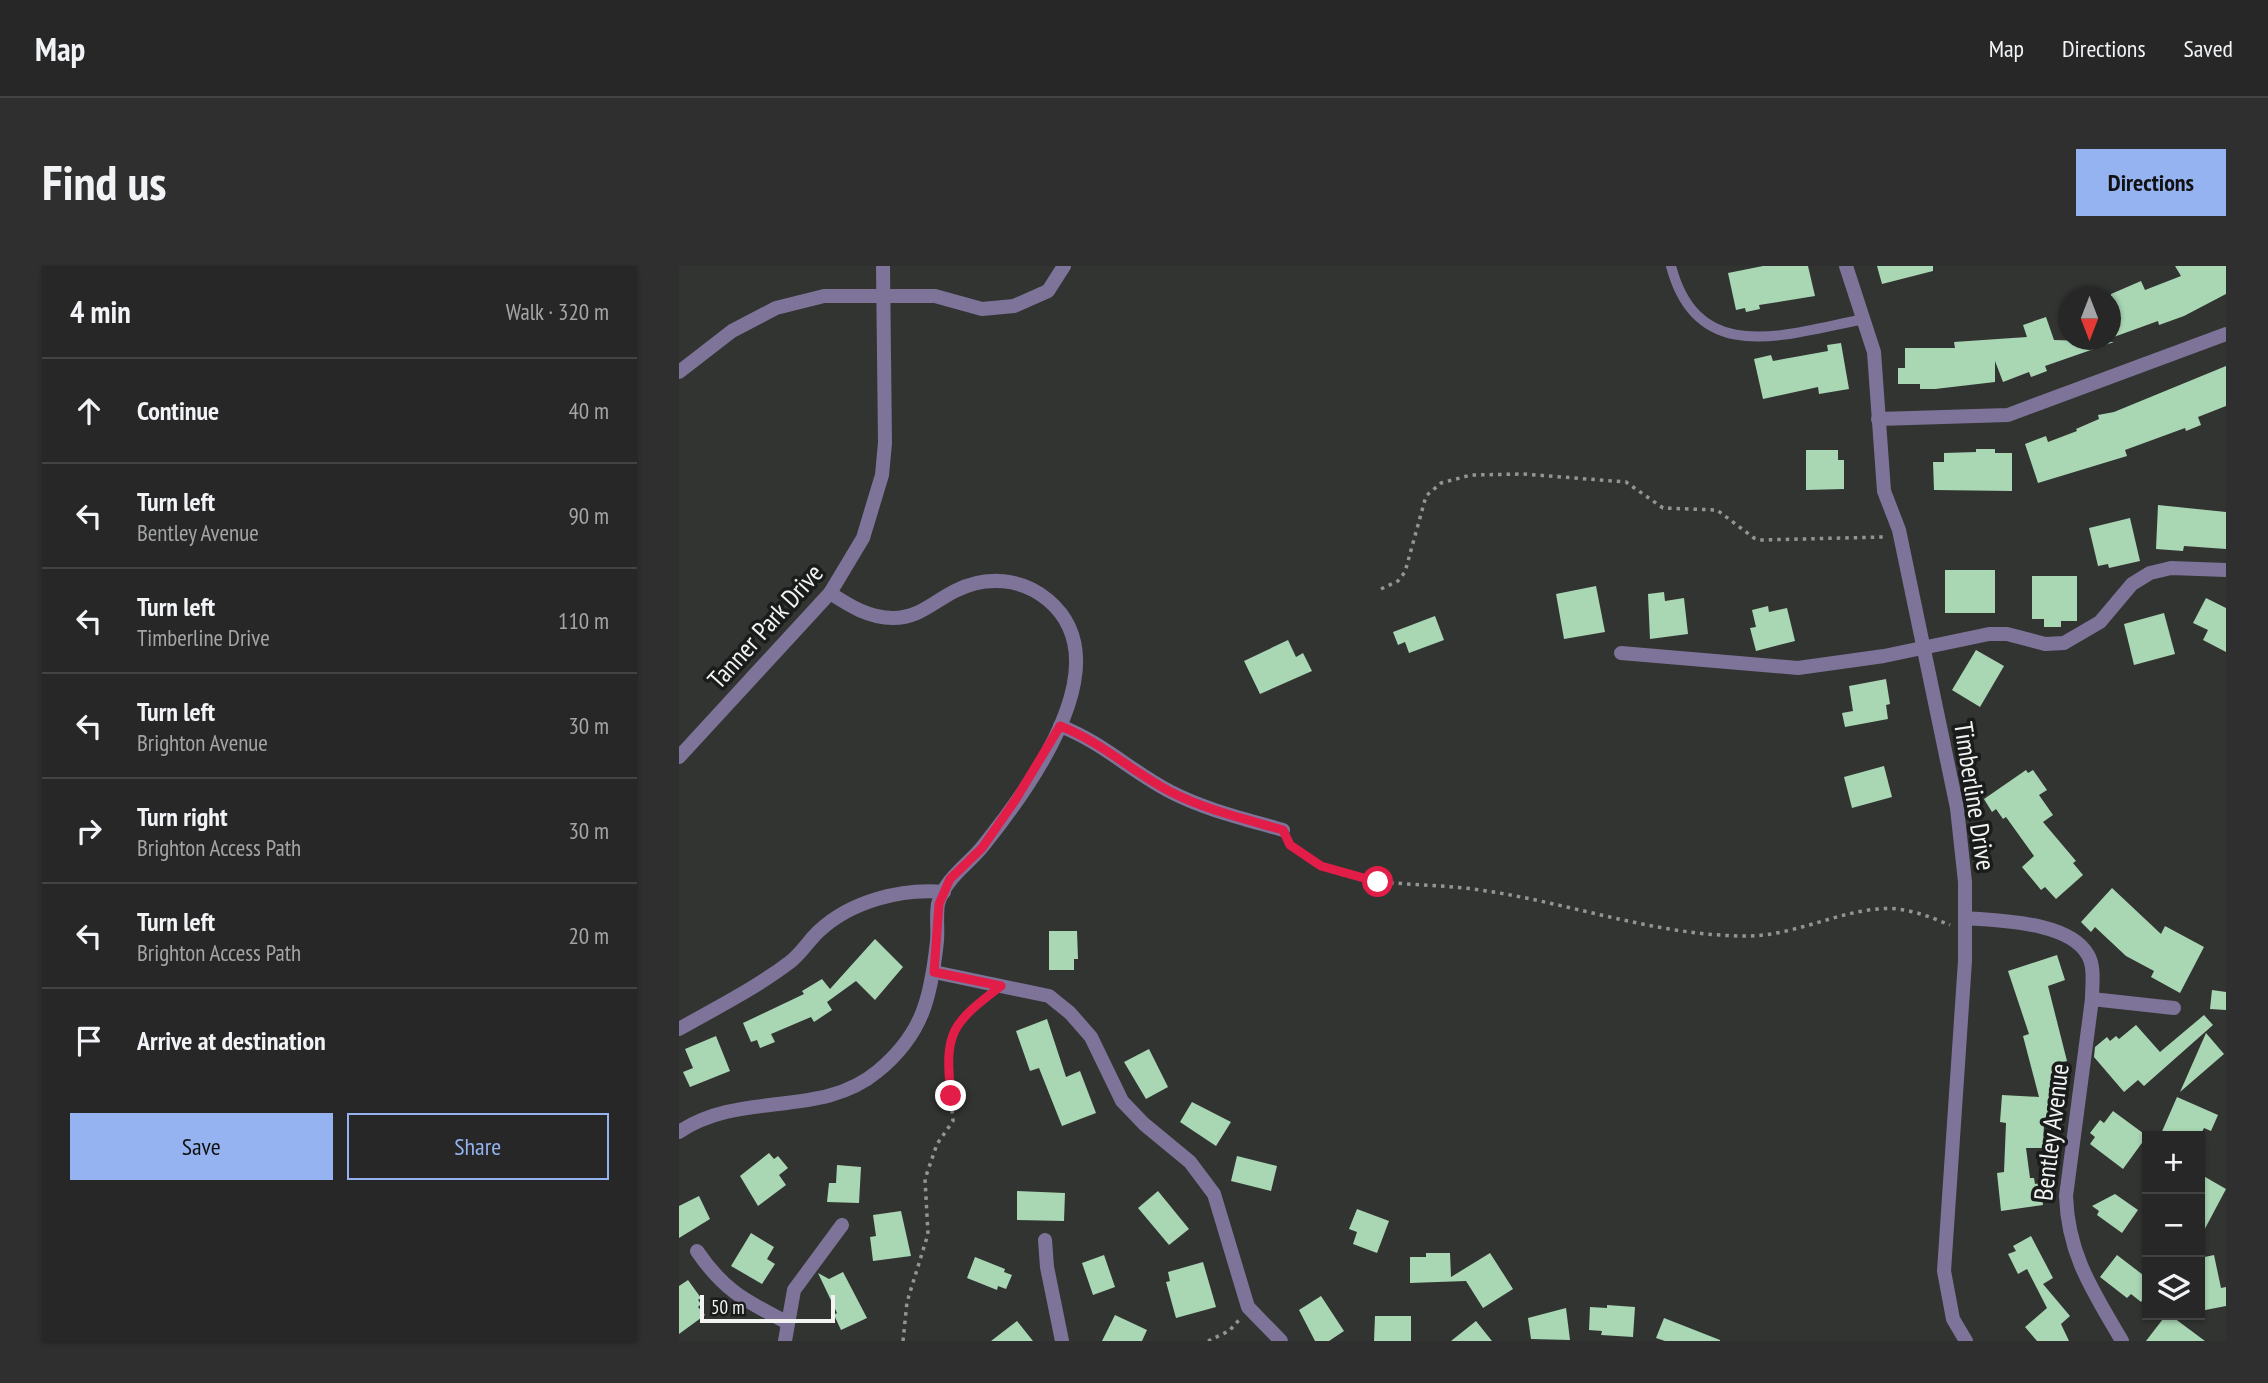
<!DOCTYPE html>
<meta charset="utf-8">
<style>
body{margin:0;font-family:"PT Sans Narrow",sans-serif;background:#2e2f2e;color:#f1f3f6}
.controls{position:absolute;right:21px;bottom:21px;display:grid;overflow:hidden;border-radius:0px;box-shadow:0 2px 5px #0004}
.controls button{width:63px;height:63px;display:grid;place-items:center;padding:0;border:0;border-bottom:2px solid #424443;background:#262726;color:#f1f3f6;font:35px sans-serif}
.compass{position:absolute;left:1379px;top:21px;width:63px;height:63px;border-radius:50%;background:#262726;box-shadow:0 2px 5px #0004;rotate:180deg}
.scale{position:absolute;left:21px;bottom:18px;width:135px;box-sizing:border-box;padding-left:7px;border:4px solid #f2f4f2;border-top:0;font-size:19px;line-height:24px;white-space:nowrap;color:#f2f4f2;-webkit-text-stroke:5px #1a1b1b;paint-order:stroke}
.stop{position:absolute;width:21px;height:21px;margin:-16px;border:5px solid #e11d48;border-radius:50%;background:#fff}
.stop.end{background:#e11d48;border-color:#fff;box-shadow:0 2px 7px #0008}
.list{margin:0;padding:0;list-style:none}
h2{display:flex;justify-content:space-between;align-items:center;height:91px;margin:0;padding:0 28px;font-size:30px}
h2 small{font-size:23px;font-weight:400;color:#a4a5a7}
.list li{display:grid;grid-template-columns:46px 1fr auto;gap:21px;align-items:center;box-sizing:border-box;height:105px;padding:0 28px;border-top:2px solid #424443}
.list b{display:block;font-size:26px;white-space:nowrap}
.list p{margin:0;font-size:23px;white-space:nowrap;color:#a4a5a7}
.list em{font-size:23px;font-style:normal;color:#a4a5a7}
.actions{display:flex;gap:14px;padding:21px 28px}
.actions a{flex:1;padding:16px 0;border:2px solid #95b2f1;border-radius:0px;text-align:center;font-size:24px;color:#95b2f1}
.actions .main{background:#95b2f1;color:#111}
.icon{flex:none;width:38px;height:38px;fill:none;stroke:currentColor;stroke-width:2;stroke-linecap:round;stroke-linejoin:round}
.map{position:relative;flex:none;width:1547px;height:1075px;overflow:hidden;border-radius:0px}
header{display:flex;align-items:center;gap:42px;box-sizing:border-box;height:98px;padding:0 35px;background:#262726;border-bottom:2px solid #424443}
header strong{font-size:33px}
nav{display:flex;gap:38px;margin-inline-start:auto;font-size:24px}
.intro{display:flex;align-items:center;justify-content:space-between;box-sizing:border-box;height:168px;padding:0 42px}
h1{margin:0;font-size:49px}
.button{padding:18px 32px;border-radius:0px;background:#95b2f1;color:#111;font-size:24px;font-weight:700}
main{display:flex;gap:42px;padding:0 42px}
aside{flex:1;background:#262726;border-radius:0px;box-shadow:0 2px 5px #0004}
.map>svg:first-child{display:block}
.building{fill:#a9d6b3}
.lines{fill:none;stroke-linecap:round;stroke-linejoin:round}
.path{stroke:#939593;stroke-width:3.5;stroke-dasharray:3.5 5;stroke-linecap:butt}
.lane{stroke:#7e7499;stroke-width:10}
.street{stroke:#7e7499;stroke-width:14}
.route{stroke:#e11d48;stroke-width:9}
.labels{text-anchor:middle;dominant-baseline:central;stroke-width:7;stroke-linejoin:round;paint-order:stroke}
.street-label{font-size:26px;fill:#f2f4f2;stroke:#1a1b1b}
</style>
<header>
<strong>Map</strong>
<nav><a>Map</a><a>Directions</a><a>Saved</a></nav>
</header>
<div class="intro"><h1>Find us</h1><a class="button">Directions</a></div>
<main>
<aside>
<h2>4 min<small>Walk · 320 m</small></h2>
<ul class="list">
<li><svg class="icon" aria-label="ahead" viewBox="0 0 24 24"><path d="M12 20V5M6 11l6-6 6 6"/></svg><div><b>Continue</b></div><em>40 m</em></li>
<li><svg class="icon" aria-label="left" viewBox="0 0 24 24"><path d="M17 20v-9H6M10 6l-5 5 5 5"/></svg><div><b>Turn left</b><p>Bentley Avenue</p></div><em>90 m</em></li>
<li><svg class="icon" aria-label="left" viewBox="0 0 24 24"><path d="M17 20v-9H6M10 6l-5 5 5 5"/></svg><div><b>Turn left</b><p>Timberline Drive</p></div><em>110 m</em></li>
<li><svg class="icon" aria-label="left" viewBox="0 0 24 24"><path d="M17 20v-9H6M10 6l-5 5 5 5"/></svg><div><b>Turn left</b><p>Brighton Avenue</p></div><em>30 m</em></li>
<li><svg class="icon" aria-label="right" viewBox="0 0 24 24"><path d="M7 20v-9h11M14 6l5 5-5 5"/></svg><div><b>Turn right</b><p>Brighton Access Path</p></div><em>30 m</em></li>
<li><svg class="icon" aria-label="left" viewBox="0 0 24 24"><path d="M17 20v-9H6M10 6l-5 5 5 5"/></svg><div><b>Turn left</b><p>Brighton Access Path</p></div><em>20 m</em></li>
<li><svg class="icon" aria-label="arrive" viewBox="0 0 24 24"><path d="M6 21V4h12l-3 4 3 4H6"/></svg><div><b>Arrive at destination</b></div></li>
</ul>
<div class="actions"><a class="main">Save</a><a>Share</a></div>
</aside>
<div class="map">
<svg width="1547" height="1075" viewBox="0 0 1547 1075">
<rect width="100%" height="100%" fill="#323432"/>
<!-- building -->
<g class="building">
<polygon points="1084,0 1129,0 1136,30 1080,39 1081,43 1067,46 1066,42 1057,44 1049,7"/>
<polygon points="1198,0 1254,0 1254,5 1203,18"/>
<polygon points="1496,0 1547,0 1547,28 1505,50 1480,59 1479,55 1432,72 1432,28 1462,15 1466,24 1502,10"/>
<polygon points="1367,51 1375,74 1435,76 1366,100 1368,105 1352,111 1350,106 1324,116 1316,95 1316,116 1256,123 1241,123 1241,118 1219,118 1219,102 1226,102 1226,82 1276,82 1275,76 1348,71 1344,59"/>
<polygon points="1162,77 1170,123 1140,128 1139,121 1084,133 1075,93 1092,89 1094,95 1149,85 1148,79"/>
<polygon points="1547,100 1547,140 1519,151 1522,159 1507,165 1506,162 1446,184 1448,190 1359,217 1346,178 1367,170 1369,176 1398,165 1397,163 1420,153 1419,149 1435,146"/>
<polygon points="1297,183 1316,183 1316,187 1333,187 1333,225 1255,224 1254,196 1265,196 1265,187 1297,186"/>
<polygon points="1127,184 1159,184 1159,194 1165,194 1165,223 1127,224"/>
<polygon points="1479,239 1547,246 1547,283 1505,280 1504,285 1477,283"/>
<polygon points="1451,252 1461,295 1430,302 1429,298 1419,300 1410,262"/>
<rect x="1266" y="304" width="50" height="43"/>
<polygon points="1353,310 1398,310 1398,355 1382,355 1382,361 1365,361 1365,353 1353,353"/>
<polygon points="917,320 926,366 885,373 877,328"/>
<polygon points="985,326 986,335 1005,332 1009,368 971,373 969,328"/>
<polygon points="1527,332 1547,342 1547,386 1524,374 1529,364 1514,357"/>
<polygon points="1089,340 1090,346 1108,342 1116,375 1077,385 1071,362 1077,361 1073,344"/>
<polygon points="1485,347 1496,388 1455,399 1445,358"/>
<polygon points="756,350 765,374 730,387 726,376 719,379 714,366"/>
<polygon points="609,374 617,391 624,387 633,405 581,428 565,395"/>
<polygon points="1297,384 1325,400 1301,441 1273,424"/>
<polygon points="1207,413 1211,438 1207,439 1209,453 1166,461 1163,447 1174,445 1170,420"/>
<polygon points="1205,500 1213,531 1173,542 1165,511"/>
<polygon points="1347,504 1349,507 1354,504 1368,524 1360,529 1374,549 1364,556 1397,595 1394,597 1404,609 1377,633 1366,621 1362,624 1343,601 1355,590 1327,551 1324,553 1317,543 1313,546 1305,533"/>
<polygon points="1433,622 1482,668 1486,660 1525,681 1501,727 1472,711 1475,705 1447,690 1416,661 1412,666 1402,656"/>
<polygon points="370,665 398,665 399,693 395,693 395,704 370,704"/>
<polygon points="196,673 224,701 196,734 177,715 148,736 153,744 135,756 132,751 92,768 96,776 81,782 78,774 72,776 64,757 125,728 123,725 143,713 151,723"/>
<polygon points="1378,689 1386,714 1369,720 1388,795 1383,796 1386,806 1372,810 1370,859 1365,859 1364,882 1347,882 1351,912 1355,912 1356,918 1361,917 1364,939 1322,945 1318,907 1325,906 1327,857 1321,856 1323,829 1360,831 1344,770 1350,768 1329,705"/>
<polygon points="1533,724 1547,726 1547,744 1531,743"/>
<polygon points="1525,749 1534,759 1465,820 1459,814 1445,826 1415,791 1416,781 1428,771 1431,775 1437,770 1440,773 1457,759 1481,786"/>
<polygon points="368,753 387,811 401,805 417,847 383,860 360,802 351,805 337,765"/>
<polygon points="1527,767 1545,788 1501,826"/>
<polygon points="37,770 51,805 11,821 4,806 14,802 6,783"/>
<polygon points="470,783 489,821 467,833 445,796"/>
<polygon points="1498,831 1539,849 1532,865 1525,862 1521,870 1481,870"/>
<polygon points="513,836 552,856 537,880 501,856"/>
<polygon points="1434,845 1468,870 1444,903 1411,878 1416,871 1411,867 1421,854 1425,857"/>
<polygon points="90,887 95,893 99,890 109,902 100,909 107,919 79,940 61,910"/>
<polygon points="558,890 598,900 592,925 552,915"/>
<polygon points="158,899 182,901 180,937 148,936 150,917 157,917"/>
<polygon points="1521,908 1547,923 1521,972"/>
<polygon points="338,925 386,927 385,955 338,954"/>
<polygon points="479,925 510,963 490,979 459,942"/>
<polygon points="1436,928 1459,944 1443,967 1418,949 1420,945 1413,940"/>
<polygon points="20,930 31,953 0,972 0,940"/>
<polygon points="678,943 710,955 698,987 674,978 678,966 670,963"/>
<polygon points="222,945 232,990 194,995 191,971 197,970 194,949"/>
<polygon points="72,967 95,981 88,993 96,998 83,1018 52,1000"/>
<polygon points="1352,970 1374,1012 1364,1018 1391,1050 1382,1058 1390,1075 1358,1075 1346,1061 1368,1042 1348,1003 1339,1008 1329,988 1337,985 1334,980"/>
<polygon points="747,987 771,987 772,1011 811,987 834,1023 804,1042 787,1015 731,1017 731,991 747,991"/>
<polygon points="425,989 436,1021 414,1029 403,997"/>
<polygon points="1438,989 1468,1012 1468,1027 1462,1036 1452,1028 1448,1032 1421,1011"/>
<polygon points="1535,989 1542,1022 1547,1021 1547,1040 1521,1045 1521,992"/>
<polygon points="296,991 326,1003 325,1006 333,1009 327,1023 319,1020 318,1024 288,1012"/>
<polygon points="524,996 537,1041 497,1052 487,1016 491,1015 489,1006"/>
<polygon points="164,1006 188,1052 162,1064 155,1049 158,1047 139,1007 150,1013"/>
<polygon points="9,1014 22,1032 19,1034 22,1038 19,1041 26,1049 0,1068 0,1020"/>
<polygon points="642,1030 665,1065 650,1075 636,1075 620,1044"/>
<polygon points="928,1039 956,1041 954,1071 922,1069 923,1065 910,1064 911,1041 928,1042"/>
<polygon points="887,1042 891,1074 852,1073 849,1052"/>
<polygon points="436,1049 468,1064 463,1075 423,1075"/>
<polygon points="1487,1049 1491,1049 1526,1075 1467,1075"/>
<polygon points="696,1050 732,1050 732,1075 695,1075"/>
<polygon points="985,1052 1041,1074 1041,1075 986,1075 977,1072"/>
<polygon points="338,1055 354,1075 312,1075"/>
<polygon points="797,1055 813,1075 772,1075"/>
</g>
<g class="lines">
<!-- path -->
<g class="path">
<polyline points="702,323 719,315 726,306 747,230 762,217 792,209 844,208 947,216 984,242 1038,244 1075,272 1081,274 1205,271"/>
<path d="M610 578C625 592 645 604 665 609 712 621 760 617 808 625 894 638 976 669 1064 670 1112 671 1153 647 1199 643 1225 640 1249 650 1271 659"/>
<polyline points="224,1075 228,1036 249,968 246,913 258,878 274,855 268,795 270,772 283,752 306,732"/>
<polyline points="529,1075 550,1065 560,1054"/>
</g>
<!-- lane -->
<path class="lane" d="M992 0C1019 103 1109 67 1186 53"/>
<!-- street -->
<g class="street">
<polyline points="1167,0 1195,86 1205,225 1220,264 1278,542 1286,616 1286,695 1265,1005 1274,1053 1287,1075"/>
<polyline points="0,106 53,65 97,42 145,30 256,30 303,43 335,40 369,25 385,0"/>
<polyline points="1199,153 1329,149 1547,68"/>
<polyline points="942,387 1119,402 1205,390 1310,368 1328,368 1366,378 1385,377 1421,356 1453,318 1471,307 1492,302 1547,304"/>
<path d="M381 460C423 476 453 506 492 526 527 544 566 553 604 564"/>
<polyline points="0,491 151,327 184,272 203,209 206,177 204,0"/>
<path d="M1286 652C1320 655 1390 655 1409 689 1416 701 1413 719 1413 733L1387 930C1389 989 1414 1025 1443 1075"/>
<polyline points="255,706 370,730 391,747 412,771 443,835 465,858 511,896 535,928 569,1041 602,1075"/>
<polyline points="1413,733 1495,742"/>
<path d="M0 763C37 742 77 722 111 696 122 688 130 674 140 665 172 635 223 622 265 626"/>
<path d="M0 866C62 824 142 853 199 805 244 768 252 731 258 675 259 663 257 649 259 638 266 612 289 599 304 580 349 524 444 397 369 334 343 312 307 309 276 325 254 336 240 352 214 352 190 352 171 340 151 327"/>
<polyline points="366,974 368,1001 383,1075"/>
<path d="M18 985C45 1025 67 1035 109 1057"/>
<polyline points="106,1075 115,1024 163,959"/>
</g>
</g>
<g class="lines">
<!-- route -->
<path class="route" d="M272 830C265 766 272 758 322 720L255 706 260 638 271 613 303 582 337 533 381 460C423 476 453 506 492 526 527 544 566 553 604 564L611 579 642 600 699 616"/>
</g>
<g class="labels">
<!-- street labels -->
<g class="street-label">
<text transform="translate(86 360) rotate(-48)">Tanner Park Drive</text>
<text transform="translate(1296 530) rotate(81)">Timberline Drive</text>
<text transform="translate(1372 866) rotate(-83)">Bentley Avenue</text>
</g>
</g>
</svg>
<div class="controls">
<button>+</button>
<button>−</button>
<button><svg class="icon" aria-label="layers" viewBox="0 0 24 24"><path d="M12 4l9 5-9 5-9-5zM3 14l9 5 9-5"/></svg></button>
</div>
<svg class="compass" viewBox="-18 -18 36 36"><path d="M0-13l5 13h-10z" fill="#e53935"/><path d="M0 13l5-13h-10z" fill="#a4a5a7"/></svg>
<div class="scale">50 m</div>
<div class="stop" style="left:699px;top:616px"></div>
<div class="stop end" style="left:272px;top:830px"></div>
</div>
</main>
